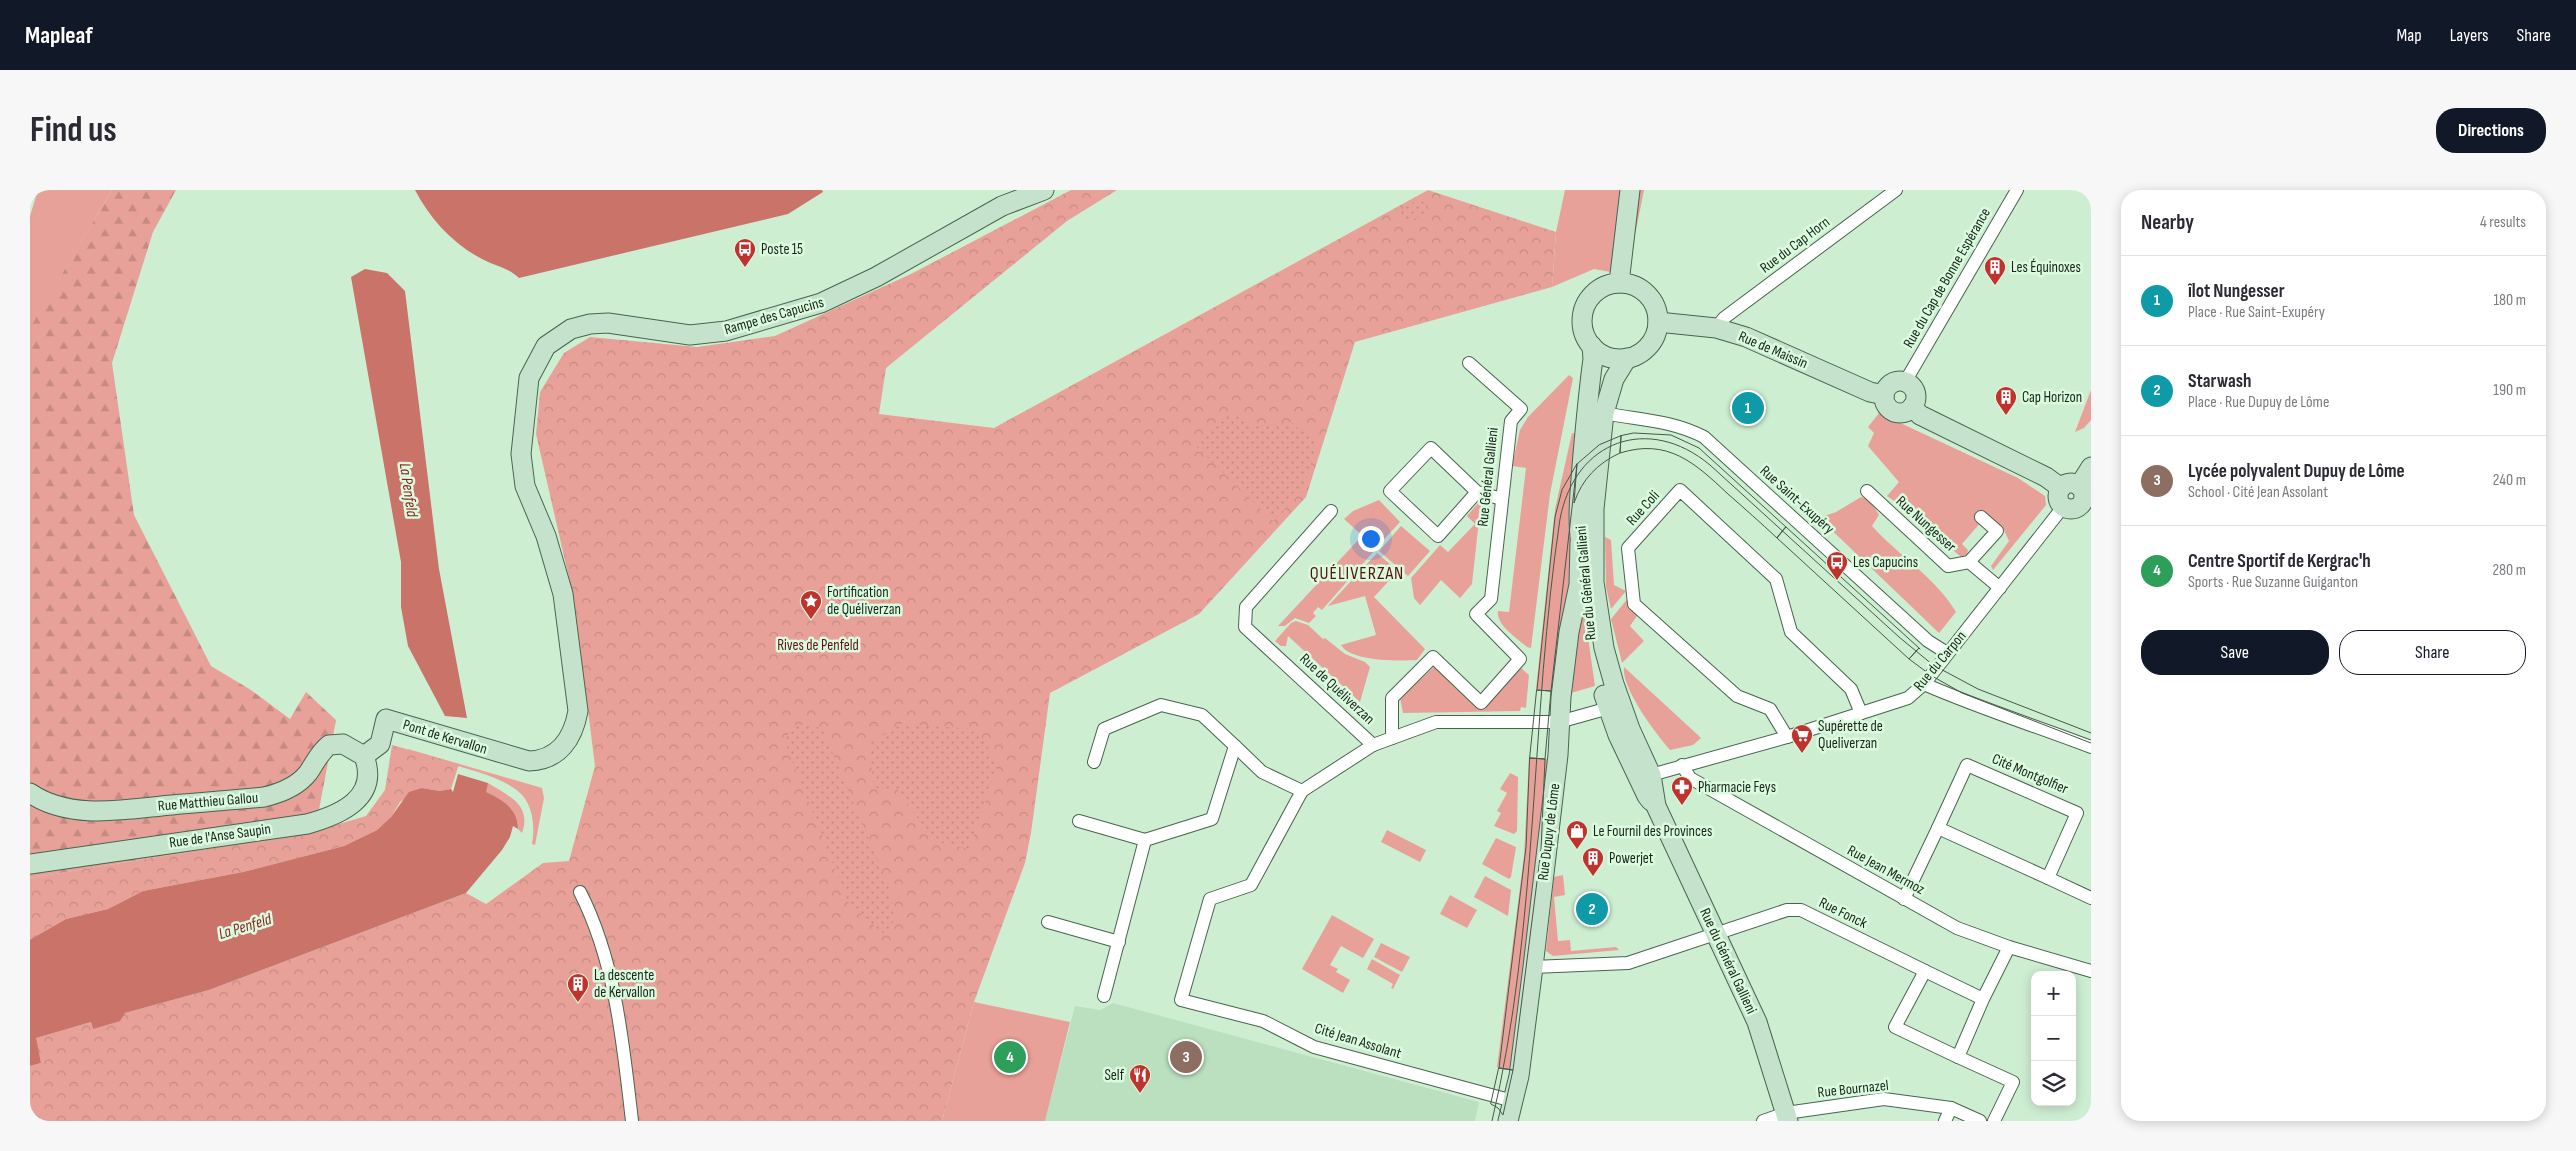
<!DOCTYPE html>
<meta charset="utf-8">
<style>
body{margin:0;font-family:"Sofia Sans Condensed",sans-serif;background:#f7f7f7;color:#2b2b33}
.controls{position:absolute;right:15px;bottom:15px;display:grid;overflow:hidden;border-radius:10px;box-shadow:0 2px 12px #0003}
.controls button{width:45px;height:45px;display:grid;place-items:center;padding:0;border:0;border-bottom:1px solid #e1e1e2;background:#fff;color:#2b2b33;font:25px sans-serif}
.you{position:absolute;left:1340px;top:348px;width:18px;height:18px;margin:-12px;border:4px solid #fff;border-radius:50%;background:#1a73e8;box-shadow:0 0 0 8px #1a73e833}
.badge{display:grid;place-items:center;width:32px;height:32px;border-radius:50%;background:#111827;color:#fff;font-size:16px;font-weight:700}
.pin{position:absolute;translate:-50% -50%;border:2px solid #fff;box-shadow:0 1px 5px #0006}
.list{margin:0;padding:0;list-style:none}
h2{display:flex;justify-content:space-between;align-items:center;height:65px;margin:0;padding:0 20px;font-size:21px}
h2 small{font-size:16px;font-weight:400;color:#7c7c81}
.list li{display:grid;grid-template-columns:32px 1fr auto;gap:15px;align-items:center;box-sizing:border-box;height:90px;padding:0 20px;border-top:1px solid #e1e1e2}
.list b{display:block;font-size:19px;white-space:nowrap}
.list p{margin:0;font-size:16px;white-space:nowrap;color:#7c7c81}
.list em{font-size:16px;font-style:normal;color:#7c7c81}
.actions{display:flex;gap:10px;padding:15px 20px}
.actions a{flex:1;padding:11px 0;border:1px solid #111827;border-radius:20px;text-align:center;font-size:18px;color:#111827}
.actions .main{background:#111827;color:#fff}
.icon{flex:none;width:28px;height:28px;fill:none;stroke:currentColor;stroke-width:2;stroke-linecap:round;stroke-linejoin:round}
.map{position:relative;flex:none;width:2061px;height:931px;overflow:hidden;border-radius:20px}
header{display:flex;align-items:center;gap:30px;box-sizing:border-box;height:70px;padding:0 25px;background:#111827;color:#fff}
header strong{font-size:24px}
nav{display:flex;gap:28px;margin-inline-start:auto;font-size:18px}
.intro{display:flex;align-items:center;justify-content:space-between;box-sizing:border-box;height:120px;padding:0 30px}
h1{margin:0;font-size:35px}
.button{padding:12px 22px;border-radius:20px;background:#111827;color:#fff;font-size:18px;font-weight:700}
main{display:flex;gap:30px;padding:0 30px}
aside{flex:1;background:#fff;border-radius:20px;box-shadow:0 2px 12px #0003}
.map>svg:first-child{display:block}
.built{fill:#bbe0c0}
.grass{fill:#e8a198}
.forest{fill:url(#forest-firs)}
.park{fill:url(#park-crowns)}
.garden{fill:url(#garden-dots)}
.water{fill:#ca7369}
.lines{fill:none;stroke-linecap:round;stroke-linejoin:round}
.street-casing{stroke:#48644d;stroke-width:14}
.secondary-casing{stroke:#48644d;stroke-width:21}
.street{stroke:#fff;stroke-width:12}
.secondary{stroke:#c5e2cd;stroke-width:19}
.tram{stroke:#47584a;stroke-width:1}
.labels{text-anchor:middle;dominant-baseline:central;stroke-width:5;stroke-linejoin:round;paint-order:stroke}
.street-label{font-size:15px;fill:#19251b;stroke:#dbfbdf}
.poi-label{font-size:15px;fill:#19251b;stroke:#dbfbdf;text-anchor:start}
.park-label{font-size:15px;fill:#621210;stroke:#dbfbdf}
.water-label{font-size:16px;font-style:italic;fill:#8b211e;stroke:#dbfbdf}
.quarter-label{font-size:18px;letter-spacing:1px;fill:#55110f;stroke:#dbfbdf}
</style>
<header>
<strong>Mapleaf</strong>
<nav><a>Map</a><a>Layers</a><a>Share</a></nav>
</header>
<div class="intro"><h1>Find us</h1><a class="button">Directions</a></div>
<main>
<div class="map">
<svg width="2061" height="931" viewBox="0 0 2061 931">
<defs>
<pattern id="forest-firs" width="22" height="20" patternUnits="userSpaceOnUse" patternTransform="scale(1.25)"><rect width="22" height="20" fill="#e8a198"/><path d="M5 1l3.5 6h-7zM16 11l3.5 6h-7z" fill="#c68a82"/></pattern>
<pattern id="park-crowns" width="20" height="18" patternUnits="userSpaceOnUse" patternTransform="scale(1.25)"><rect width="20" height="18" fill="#e8a198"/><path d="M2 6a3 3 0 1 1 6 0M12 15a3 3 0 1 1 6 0" fill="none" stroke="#c68a82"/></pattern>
<pattern id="garden-dots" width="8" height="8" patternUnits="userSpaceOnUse" patternTransform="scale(1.25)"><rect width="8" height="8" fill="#e8a198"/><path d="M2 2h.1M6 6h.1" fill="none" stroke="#c68a82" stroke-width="1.8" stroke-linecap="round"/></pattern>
</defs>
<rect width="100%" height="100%" fill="#ceeed2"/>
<!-- built -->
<polygon class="built" points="1083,813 1449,912 1445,931 1015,931 1045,816 1070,820"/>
<!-- grass -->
<g class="grass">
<polygon points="8,0 82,0 3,134 0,134 0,26"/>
<polygon points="1535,0 1614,0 1597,85 1564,79 1522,97 1526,42"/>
<path d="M1539 185 1543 188 1520 304 1501 458 1497 457C1487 448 1466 435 1468 421L1479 422 1496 278 1482 276 1490 240 1498 227Z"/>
<polygon points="2061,200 2061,230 2054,238 2045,242"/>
<polygon points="1849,223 1988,288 2015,306 2016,315 1963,380 1961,376 1979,351 1974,340 1958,327 1952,331 1932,354 1938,360 1937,364 1931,367 1876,319 1857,306 1869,292 1838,256 1844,243 1838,237"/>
<polygon points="1542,243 1550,245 1544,379 1525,501 1506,499 1525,319"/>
<path d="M1831 307 1841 311 1849 325 1842 336C1869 366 1906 388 1926 422L1909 443 1789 328 1806 322Z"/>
<polygon points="1349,310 1370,332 1346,358 1314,329 1323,321"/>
<polygon points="1460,310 1460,330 1449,330 1442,394 1430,408 1411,390 1390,415 1384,408 1381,388 1410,355 1418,362 1445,334 1437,326 1450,311"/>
<polygon points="1371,336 1400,361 1378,386 1349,361"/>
<polygon points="1575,347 1581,350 1584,395 1596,401 1581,419 1576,397"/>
<polygon points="1330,348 1344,361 1292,420 1288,417 1283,423 1286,426 1279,433 1265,428 1255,436 1248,436"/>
<path d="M1347 363 1368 381 1344 407 1395 459 1387 470C1369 471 1321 472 1311 455L1346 445 1335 406 1298 416Z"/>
<polygon points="1599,407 1601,420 1607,426 1600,436 1614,451 1592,473 1581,429"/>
<polygon points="1554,419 1565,496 1541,503 1548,420"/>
<polygon points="1266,431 1278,435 1293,449 1295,448 1315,464 1335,472 1340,477 1330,512 1258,446 1256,456 1251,456 1245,451 1261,433"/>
<polygon points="1405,476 1452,520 1491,478 1499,485 1496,518 1491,517 1490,521 1373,523 1370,508"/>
<path d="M1594 477 1669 546 1671 548 1663 555 1640 560C1626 544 1591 498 1594 477Z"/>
<path d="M378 559 512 598 514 608 505 655 502 654C505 638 503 618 493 606 474 583 405 571 375 564Z"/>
<polygon points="1499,567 1523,570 1486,881 1467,877 1494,666"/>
<polygon points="1480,583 1488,587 1487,641 1484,644 1464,636 1471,623 1467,621 1477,603 1470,599"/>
<path d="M458 593C479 606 502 615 492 643L488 639C488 620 471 609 455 602Z"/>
<polygon points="1357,640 1396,660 1390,672 1351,652"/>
<polygon points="1466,648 1486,657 1481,687 1479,689 1452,674"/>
<polygon points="1533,685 1535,705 1524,707 1528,751 1540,750 1541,761 1586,757 1589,760 1523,766 1516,761 1524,687"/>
<polygon points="1455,686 1481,700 1478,726 1444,707"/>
<polygon points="1420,705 1447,720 1437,738 1410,724"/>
<polygon points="1302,725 1344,749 1333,768 1311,756 1300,775 1308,779 1306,782 1320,790 1313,803 1272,779"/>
<polygon points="1351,753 1380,767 1372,782 1344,767"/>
<polygon points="1342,769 1370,785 1363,799 1361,798 1363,794 1337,779"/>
<polygon points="944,812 1040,832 1015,931 912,931"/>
</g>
<!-- forest -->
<polygon class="forest" points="82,0 146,0 123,42 82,173 104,325 181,476 221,500 260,529 276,502 306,530 285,641 0,688 0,134 3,133"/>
<!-- park -->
<g class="park">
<polygon points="1041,0 1087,0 1037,31 856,178 849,224 964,238 1398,0 1526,42 1522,97 1325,152 1276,307 1169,424 1020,503 1001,643 995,673 944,812 912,931 0,931 0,876 11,873 5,848 61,832 63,839 95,823 179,800 436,703 456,714 513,673 539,671 565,576 544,410 506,244 510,202 534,163 560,147 667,157 745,146 881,84"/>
<polygon points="362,555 429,574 421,599 410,601 392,598 370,612 361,627 347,640 314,656 213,682 113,701 78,719 36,729 0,750 0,688 285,641 336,626 355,600"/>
</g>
<!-- garden -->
<g class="garden">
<polygon points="1390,8 1399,20 1377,33 1368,22"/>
<polygon points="1201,223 1224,236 1261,232 1287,253 1273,301 1243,331 1164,254"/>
<polygon points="766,534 792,538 861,702 864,730 856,746 819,714 754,550"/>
<polygon points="871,534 947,539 968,574 939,659 904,651 867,599 844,598 839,554"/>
</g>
<!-- water -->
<g class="water">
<path d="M385 0H792L793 2 758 24 489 88C479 78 465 76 452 69 423 54 400 29 385 0Z"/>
<polygon points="335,79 357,83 375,101 409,379 437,528 415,526 378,456 371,417 371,372 321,87"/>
<path d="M428 584 458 593 456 602C473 610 488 619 488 639L483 636 480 647 472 660 436 703 179 800 95 823 90 831 63 839 61 832 6 848 11 873 0 876V750L3 748 36 729 78 719 113 701 213 682 314 656 347 640 361 627 379 602 392 598 410 601 421 599 423 602Z"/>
</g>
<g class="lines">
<!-- street casing -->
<g class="street-casing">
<g id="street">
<polyline points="1686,138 1694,128 1866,0"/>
<polyline points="1875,192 1987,0"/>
<path d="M1574 223C1608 230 1642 230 1674 247L1898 451 1917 463"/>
<polyline points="1837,301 1918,376 1939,372 1967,341 1951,327"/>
<polyline points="1447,302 1408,346 1360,301 1401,258 1447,302 1472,309"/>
<polyline points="1301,321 1216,417 1215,437 1343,555"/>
<polyline points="1939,372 1970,398"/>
<path d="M1894 494C1949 518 2006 536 2061 557"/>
<polyline points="1757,547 1740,519 1707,506 1604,414 1598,358 1650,300 1746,389 1761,442 1821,499 1831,523"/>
<polyline points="1362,548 1362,508 1403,467 1451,513 1490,469 1446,424 1461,409 1481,231 1491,219 1439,173"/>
<polyline points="1205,556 1232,582 1272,601"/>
<polyline points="1064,572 1074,539 1131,515 1172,525 1205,556 1182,629 1115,650 1074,806"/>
<polyline points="1652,575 1660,588 1927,738 1979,757 2061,781"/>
<polygon points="1937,575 2047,623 2018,688 1908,638"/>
<polyline points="1621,585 1757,547 1878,508 1894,494 2033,317"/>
<polyline points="1049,631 1115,650"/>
<polyline points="2018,688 2061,708"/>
<path d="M550 702C586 773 593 854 602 931"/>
<polyline points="1874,709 1908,638"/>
<polyline points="1018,732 1089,752"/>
<polyline points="1503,777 1598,773 1757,720 1771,720 1895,781"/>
<polyline points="1953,809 1928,867 1865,837 1895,781 1953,809 1979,757"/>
<polyline points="1928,867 1983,892 1964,931"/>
<polyline points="1483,911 1284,857 1233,831 1151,810 1180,709 1221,695 1272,601 1343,555 1406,532 1529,532 1586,516"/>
<polyline points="1733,931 1756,923 1854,909 1921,918 1950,931"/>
<polyline points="1915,931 1921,918"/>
</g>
</g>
<!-- secondary casing -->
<g class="secondary-casing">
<g id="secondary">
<polyline points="1589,93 1600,0"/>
<circle cx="1590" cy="131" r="38"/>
<polyline points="1628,132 1686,138 1716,147 1840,202 1854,205"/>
<polyline points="1597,168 1584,189 1574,223 1564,319 1564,392 1574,458 1584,494 1600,539 1621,585 1626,616 1727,832 1758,931"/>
<circle cx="1870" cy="207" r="16"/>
<polyline points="1882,217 1890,225 2016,287 2031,298"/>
<circle cx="2041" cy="306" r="13"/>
<polyline points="2049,296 2061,277"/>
<path d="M1553 364C1546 336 1550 305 1552 276 1555 241 1558 205 1563 169L1562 156"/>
<polyline points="1574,505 1588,545 1617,606 1621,611"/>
<path d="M334 566 350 554 356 529 499 571C529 570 543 549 548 521L533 404 516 346 495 296 491 264 499 188 516 156 541 139 560 134 578 133 660 145 696 141 791 113 846 87 972 16 1014 0"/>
<path d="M0 603C41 631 97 619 142 615 173 612 204 610 234 607 251 603 267 597 278 583 285 573 289 563 299 555L313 554 334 566"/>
<path d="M0 674 277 634C310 625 350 608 334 566"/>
<polyline points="1478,931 1489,886 1503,777 1528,565 1531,507 1539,442 1549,395 1550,352"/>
</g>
</g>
<!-- street -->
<use href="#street" class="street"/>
<!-- secondary -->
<use href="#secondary" class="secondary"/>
<!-- tram -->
<g class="tram">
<path d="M1604 243 1641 245 1669 258 1756 337 1747 348C1731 333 1714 318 1698 304 1665 273 1638 248 1590 263L1591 246Z"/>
<path d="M1591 246 1590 263C1568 273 1552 289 1544 313L1547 274 1569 255Z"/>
<polygon points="1547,274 1521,501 1507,500 1525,327 1532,300"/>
<polygon points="1756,337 1889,458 1879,469 1747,348"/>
<polyline points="1890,459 1889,458 1879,469 1902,486 1932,503 2061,553"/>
<polygon points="1507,500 1521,501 1515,569 1500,568"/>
<polygon points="1500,568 1515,569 1511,660 1483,880 1469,878 1496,657"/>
<polygon points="1469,878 1483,880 1473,925 1468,918 1461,914"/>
<path d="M1462 931C1509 734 1500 528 1530 329 1545 250 1619 224 1680 275L1869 447 1903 475 1948 499 2061 543"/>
</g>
</g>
<!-- icons -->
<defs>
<g id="bus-pin" transform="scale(1.125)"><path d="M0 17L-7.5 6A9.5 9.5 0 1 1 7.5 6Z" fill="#c0322e" stroke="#dbfbdf"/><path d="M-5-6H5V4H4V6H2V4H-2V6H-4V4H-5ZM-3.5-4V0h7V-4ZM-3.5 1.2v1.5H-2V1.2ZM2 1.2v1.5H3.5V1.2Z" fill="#fff"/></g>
<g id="building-pin" transform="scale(1.125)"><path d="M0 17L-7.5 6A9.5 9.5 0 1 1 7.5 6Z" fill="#c0322e" stroke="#dbfbdf"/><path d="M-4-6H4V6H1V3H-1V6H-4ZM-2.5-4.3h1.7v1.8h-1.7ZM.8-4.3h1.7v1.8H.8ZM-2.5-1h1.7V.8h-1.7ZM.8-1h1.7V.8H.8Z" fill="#fff"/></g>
<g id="sight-pin" transform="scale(1.125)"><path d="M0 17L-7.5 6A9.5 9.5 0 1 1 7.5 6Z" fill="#c0322e" stroke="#dbfbdf"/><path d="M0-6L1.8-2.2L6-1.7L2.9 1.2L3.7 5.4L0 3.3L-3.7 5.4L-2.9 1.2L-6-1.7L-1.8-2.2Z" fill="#fff"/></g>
<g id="supermarket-pin" transform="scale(1.125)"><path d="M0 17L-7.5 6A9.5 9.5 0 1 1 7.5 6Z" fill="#c0322e" stroke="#dbfbdf"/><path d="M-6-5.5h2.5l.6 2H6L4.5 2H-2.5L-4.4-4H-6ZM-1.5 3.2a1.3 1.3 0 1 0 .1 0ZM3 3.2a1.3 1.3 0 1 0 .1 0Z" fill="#fff"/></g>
<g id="pharmacy-pin" transform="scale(1.125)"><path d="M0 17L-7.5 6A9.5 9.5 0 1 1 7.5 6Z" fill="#c0322e" stroke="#dbfbdf"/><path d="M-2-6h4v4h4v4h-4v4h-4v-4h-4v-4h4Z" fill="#fff"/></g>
<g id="shop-pin" transform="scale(1.125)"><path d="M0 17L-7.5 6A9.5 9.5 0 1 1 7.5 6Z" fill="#c0322e" stroke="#dbfbdf"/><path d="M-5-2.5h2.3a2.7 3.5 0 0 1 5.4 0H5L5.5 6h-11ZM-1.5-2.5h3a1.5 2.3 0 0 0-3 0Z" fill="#fff"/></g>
<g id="restaurant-pin" transform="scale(1.125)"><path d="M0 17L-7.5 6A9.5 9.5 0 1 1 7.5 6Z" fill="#c0322e" stroke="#dbfbdf"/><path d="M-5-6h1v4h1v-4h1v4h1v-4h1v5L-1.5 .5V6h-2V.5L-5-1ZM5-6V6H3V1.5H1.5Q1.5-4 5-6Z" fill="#fff"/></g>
</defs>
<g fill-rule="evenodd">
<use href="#bus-pin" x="715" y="59"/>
<use href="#building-pin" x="1965" y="77"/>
<use href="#building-pin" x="1976" y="207"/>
<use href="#bus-pin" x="1807" y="372"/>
<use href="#sight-pin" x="781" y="411"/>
<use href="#supermarket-pin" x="1772" y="545"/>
<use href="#pharmacy-pin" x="1652" y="597"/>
<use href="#shop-pin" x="1547" y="641"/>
<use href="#building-pin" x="1563" y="668"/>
<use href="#building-pin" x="548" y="794"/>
<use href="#restaurant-pin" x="1110" y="885"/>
</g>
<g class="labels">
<!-- street labels -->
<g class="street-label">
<text transform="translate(1765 55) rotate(-37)">Rue du Cap Horn</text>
<text transform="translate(1917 88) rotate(-60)">Rue du Cap de Bonne Espérance</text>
<text transform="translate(744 126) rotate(-16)">Rampe des Capucins</text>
<text transform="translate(1743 160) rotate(23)">Rue de Maissin</text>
<text transform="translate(1458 287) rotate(-84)">Rue Général Gallieni</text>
<text transform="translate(1767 310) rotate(42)">Rue Saint-Exupéry</text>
<text transform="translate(1613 318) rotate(-48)">Rue Coli</text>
<text transform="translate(1896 334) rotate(42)">Rue Nungesser</text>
<text transform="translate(1556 393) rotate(-95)">Rue du Général Gallieni</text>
<text transform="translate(1910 471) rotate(-50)">Rue du Carpon</text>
<text transform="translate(1307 499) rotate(43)">Rue de Quéliverzan</text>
<text transform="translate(415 547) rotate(17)">Pont de Kervallon</text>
<text transform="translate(2000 584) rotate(23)">Cité Montgolfier</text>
<text transform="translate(178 612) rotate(-5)">Rue Matthieu Gallou</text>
<text transform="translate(1519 642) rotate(-83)">Rue Dupuy de Lôme</text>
<text transform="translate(190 646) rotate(-8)">Rue de l'Anse Saupin</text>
<text transform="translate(1856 680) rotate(29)">Rue Jean Mermoz</text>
<text transform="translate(1813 723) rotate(26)">Rue Fonck</text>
<text transform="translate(1698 771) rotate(65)">Rue du Général Gallieni</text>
<text transform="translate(1328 851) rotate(17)">Cité Jean Assolant</text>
<text transform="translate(1823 899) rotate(-6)">Rue Bournazel</text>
</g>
<!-- poi labels -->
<g class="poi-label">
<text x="731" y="59">Poste 15</text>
<text x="1981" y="77">Les Équinoxes</text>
<text x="1992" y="207">Cap Horizon</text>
<text x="1823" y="372">Les Capucins</text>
<text x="797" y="402">Fortification<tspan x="797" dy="17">de Quéliverzan</tspan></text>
<text x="1788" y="536">Supérette de<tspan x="1788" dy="17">Queliverzan</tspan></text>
<text x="1668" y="597">Pharmacie Feys</text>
<text x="1563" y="641">Le Fournil des Provinces</text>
<text x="1579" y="668">Powerjet</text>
<text x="564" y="785">La descente<tspan x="564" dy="17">de Kervallon</tspan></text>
<text x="1094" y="885" text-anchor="end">Self</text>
</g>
<!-- park labels -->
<g class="park-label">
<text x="788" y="455">Rives de Penfeld</text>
</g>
<!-- water labels -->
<g class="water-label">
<text transform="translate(378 300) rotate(82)">La Penfeld</text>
<text transform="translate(215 737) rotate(-17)">La Penfeld</text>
</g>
<!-- quarter labels -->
<g class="quarter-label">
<text x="1327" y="383">QUÉLIVERZAN</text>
</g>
</g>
</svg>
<div class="controls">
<button>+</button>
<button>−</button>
<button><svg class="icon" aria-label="layers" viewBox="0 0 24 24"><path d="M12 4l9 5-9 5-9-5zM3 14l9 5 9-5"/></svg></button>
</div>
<div class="you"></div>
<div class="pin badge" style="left:1718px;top:218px;background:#0f9aa8">1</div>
<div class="pin badge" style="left:1562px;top:719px;background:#0f9aa8">2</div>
<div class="pin badge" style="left:1156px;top:867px;background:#8d6e63">3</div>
<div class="pin badge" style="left:980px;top:867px;background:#2e9e5b">4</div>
</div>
<aside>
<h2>Nearby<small>4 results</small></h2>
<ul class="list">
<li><span class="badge" style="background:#0f9aa8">1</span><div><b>îlot Nungesser</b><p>Place · Rue Saint-Exupéry</p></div><em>180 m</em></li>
<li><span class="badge" style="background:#0f9aa8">2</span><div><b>Starwash</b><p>Place · Rue Dupuy de Lôme</p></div><em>190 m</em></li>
<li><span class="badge" style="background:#8d6e63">3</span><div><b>Lycée polyvalent Dupuy de Lôme</b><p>School · Cité Jean Assolant</p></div><em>240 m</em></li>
<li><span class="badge" style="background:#2e9e5b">4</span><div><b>Centre Sportif de Kergrac'h</b><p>Sports · Rue Suzanne Guiganton</p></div><em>280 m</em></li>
</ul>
<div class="actions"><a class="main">Save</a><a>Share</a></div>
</aside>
</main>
